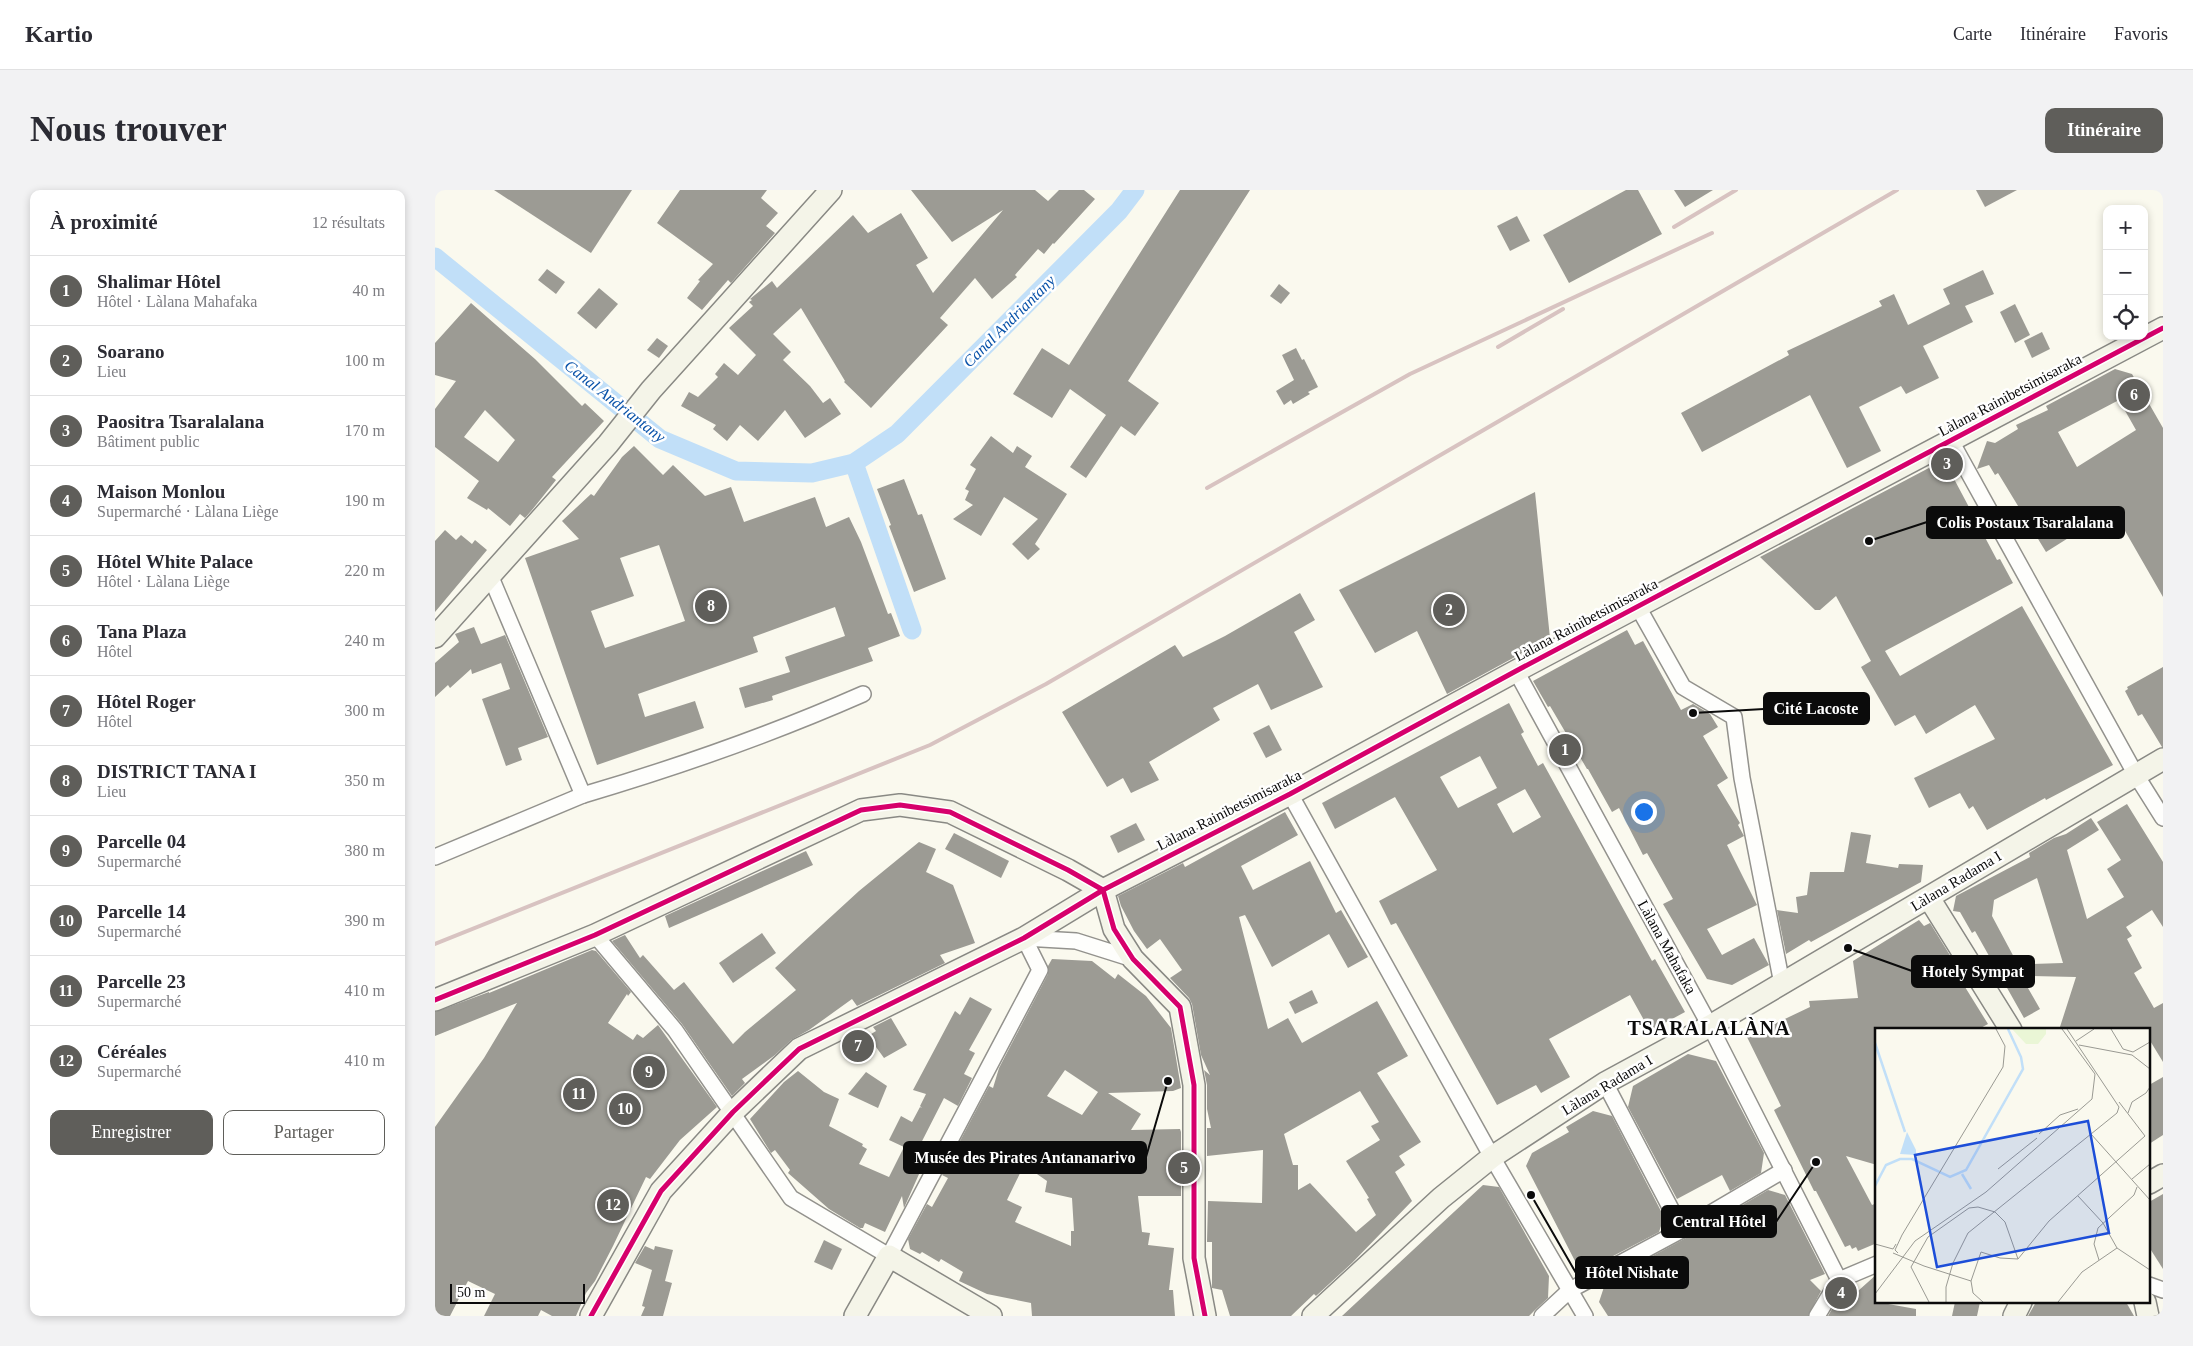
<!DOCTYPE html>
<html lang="fr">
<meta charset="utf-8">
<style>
body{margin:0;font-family:"Times New Roman",serif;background:#f2f2f3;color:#2b2b33}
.controls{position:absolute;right:15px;top:15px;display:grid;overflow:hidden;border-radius:10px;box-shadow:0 2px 8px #0003}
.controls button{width:45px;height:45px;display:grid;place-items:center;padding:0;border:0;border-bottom:1px solid #e1e1e2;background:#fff;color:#2b2b33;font:25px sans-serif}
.scale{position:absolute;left:15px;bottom:12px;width:135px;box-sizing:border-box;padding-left:5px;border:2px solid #0b0b0b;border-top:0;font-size:14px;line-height:18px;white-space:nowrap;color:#0b0b0b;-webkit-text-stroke:4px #fff;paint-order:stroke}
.you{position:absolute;left:1208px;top:621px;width:18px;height:18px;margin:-12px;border:4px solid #fff;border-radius:50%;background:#1a73e8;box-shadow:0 0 0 8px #1a73e833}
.badge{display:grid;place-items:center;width:32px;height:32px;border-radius:50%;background:#5f5e5a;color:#fff;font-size:16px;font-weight:700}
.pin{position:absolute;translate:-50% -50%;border:2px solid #fff;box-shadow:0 1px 5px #0006}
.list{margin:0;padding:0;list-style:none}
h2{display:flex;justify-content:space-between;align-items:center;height:65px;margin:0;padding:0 20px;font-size:21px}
h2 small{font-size:16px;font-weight:400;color:#7c7c81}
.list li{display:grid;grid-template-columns:32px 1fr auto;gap:15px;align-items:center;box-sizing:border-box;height:70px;padding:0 20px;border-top:1px solid #e1e1e2}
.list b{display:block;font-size:19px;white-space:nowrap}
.list p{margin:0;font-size:16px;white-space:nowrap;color:#7c7c81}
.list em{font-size:16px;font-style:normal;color:#7c7c81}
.actions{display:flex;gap:10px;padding:15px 20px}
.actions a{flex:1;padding:11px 0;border:1px solid #5f5e5a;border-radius:10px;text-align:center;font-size:18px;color:#5f5e5a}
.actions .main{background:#5f5e5a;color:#fff}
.icon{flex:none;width:28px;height:28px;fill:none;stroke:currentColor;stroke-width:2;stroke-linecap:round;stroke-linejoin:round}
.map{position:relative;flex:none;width:1728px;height:1126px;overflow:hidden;border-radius:10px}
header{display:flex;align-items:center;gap:30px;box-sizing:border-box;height:70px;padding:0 25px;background:#fff;border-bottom:1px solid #e1e1e2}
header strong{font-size:24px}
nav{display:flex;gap:28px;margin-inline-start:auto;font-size:18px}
.intro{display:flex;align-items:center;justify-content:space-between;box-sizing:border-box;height:120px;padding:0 30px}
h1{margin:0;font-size:35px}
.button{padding:12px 22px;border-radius:10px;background:#5f5e5a;color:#fff;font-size:18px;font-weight:700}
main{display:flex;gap:30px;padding:0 30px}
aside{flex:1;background:#fff;border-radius:10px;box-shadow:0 2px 8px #0003}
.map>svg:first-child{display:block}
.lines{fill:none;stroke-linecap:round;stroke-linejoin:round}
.canal{stroke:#c1dff8;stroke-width:19}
.building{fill:#9c9b94;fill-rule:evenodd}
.street-casing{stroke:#93928d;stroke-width:18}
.secondary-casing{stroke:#898984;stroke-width:24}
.street{stroke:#fefefc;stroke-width:15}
.secondary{stroke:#f4f4e8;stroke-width:21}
.rail{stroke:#d8c3c1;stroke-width:4}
.cycleway-casing{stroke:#fff;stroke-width:8}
.cycleway{stroke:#d6006c;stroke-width:5}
.labels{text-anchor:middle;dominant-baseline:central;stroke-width:5;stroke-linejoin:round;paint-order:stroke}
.street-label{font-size:15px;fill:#0b0b0b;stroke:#fff}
.water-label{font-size:16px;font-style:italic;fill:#0952a9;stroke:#fff}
.district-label{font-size:20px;font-weight:bold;letter-spacing:1px;fill:#0b0b0b;stroke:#fff}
.inset-river{fill:none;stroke:#c1dff8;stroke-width:2.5}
.inset-road{fill:none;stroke:#9a9a93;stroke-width:1}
.view{fill:#1d4ed8;fill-opacity:0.15;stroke:#1d4ed8;stroke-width:2.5}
.inset-edge{fill:none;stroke:#0b0b0b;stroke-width:2.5}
.leader{fill:none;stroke:#0b0b0b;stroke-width:2}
.callout-dot{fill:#0b0b0b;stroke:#fff;stroke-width:2}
.callout{fill:#0b0b0b;stroke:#0b0b0b;stroke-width:2}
.callout-label{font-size:16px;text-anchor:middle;font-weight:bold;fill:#fff}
</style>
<header>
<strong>Kartio</strong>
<nav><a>Carte</a><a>Itinéraire</a><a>Favoris</a></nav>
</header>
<div class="intro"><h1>Nous trouver</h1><a class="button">Itinéraire</a></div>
<main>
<aside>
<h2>À proximité<small>12 résultats</small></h2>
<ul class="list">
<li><span class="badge">1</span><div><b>Shalimar Hôtel</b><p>Hôtel · Làlana Mahafaka</p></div><em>40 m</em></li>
<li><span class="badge">2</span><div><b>Soarano</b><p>Lieu</p></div><em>100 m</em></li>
<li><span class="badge">3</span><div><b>Paositra Tsaralalana</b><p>Bâtiment public</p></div><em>170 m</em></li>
<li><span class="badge">4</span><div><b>Maison Monlou</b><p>Supermarché · Làlana Liège</p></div><em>190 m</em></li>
<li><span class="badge">5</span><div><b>Hôtel White Palace</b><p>Hôtel · Làlana Liège</p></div><em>220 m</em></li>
<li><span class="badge">6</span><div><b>Tana Plaza</b><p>Hôtel</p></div><em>240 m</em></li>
<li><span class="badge">7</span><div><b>Hôtel Roger</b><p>Hôtel</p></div><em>300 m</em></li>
<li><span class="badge">8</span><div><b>DISTRICT TANA I</b><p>Lieu</p></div><em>350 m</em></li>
<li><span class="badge">9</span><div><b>Parcelle 04</b><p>Supermarché</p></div><em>380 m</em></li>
<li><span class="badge">10</span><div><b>Parcelle 14</b><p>Supermarché</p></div><em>390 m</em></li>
<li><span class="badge">11</span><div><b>Parcelle 23</b><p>Supermarché</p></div><em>410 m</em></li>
<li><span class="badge">12</span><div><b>Céréales</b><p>Supermarché</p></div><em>410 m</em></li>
</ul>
<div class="actions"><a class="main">Enregistrer</a><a>Partager</a></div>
</aside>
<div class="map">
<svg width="1728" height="1126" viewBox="0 0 1728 1126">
<rect width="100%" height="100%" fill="#faf9ee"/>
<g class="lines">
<!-- canal -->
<g class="canal">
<polyline points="0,67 225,249 301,281 377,283 419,273 462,244 684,21 700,0"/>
<polyline points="419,273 477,440"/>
</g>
</g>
<!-- building -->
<g class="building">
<polygon points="59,0 197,0 156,63"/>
<polygon points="245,0 332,0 326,8 343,23 331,36 340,43 296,93 293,90 267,120 252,108 265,91 263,90 278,74 222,33"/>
<polygon points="476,0 600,0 613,11 624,0 649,0 660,9 619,54 618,53 609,64 603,59 580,85 582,87 557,109 540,88 505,128 513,135 436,218 409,192 410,191 366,118 338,144 356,162 348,170 375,196 388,213 395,208 406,224 370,248 350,220 323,251 305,235 292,251 278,239 281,235 246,216 254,202 263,207 283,187 280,184 289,173 303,185 321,165 294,138 318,116 314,112 317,110 315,109 337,91 342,98 418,25 433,43 466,23 493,68 481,75 498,103 568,20 517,52"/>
<polygon points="745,0 815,0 693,191 724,213 700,246 686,236 651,288 635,277 671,225 635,199 617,228 578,204 607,158 634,175"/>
<polygon points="1191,0 1203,0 1227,44 1134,93 1108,45"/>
<polygon points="1239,0 1278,0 1250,17"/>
<polygon points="1541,0 1582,0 1550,17"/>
<polygon points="1082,26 1095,51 1075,61 1062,36"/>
<polygon points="112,79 130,92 121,104 103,90"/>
<polygon points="1548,80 1559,104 1530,116 1538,132 1488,156 1504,188 1471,204 1466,196 1424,217 1446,261 1412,278 1375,205 1267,262 1246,223 1354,165 1352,161 1447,116 1444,111 1459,104 1473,135 1515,114 1508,99"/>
<polygon points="844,94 855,103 846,114 835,106"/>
<polygon points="164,98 183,114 161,139 142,123"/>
<path d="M36 113 100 169 147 216 150 213 169 231 117 287 121 290 97 320 90 328 85 324 75 336 53 318 52 320 32 308 44 291 0 257V219L21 191 0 185V153ZM50 220 80 250 63 272 29 247Z"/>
<polygon points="1580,114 1595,145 1580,153 1565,122"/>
<polygon points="1607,142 1615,159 1597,168 1589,151"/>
<polygon points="222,148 233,156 224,168 212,160"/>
<polygon points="861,158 867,170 869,169 883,197 873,202 875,204 858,214 856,210 849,215 841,201 859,190 847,165"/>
<path d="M1680 179 1697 184 1728 238V407L1678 320 1611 362 1563 283 1560 285 1554 275 1542 279 1552 251 1560 253 1583 239 1581 235 1613 220 1611 216ZM1684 210 1701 240 1642 277 1623 242Z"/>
<polygon points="556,246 578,263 582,256 597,266 590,277 632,304 600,354 605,359 593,370 577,354 603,329 569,307 546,346 518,329 538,315 530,310 534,301 530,299 541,279 535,275"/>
<path d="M199 256 228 285 238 275 270 306 296 297 309 332 380 307 391 337 414 327 426 352 453 424 456 423 465 446 433 458 438 471 337 506 338 510 310 518 304 498 355 482 350 467 410 446 400 417 318 447 323 462 203 504 210 527 260 511 269 538 162 575 90 368 144 349 127 331 156 304 159 306 187 267ZM224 355 250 431 170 458 156 421 199 406 185 368Z"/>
<polygon points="1509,270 1562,370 1565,369 1578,393 1450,461 1465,486 1587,416 1678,575 1611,610 1610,608 1552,640 1538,616 1534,619 1525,603 1494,618 1479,588 1560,549 1540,515 1491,544 1480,525 1460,536 1426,477 1436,471 1401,406 1385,420 1380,420 1325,367"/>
<polygon points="469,289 483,325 487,324 511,389 479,402 454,336 456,335 442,299"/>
<polygon points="1100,302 1115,448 1012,504 982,441 940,463 904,400"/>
<polygon points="10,340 21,350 26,345 37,354 40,350 52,360 0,422 0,351"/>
<polygon points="865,403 880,430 859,442 888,497 836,520 823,494 778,518 785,530 714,572 724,590 696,603 688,588 672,597 627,522 740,455 748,467 790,446"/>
<polygon points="39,437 46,454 70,445 113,547 83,558 87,570 71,576 47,509 75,499 66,473 37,484 36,479 15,498 13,495 0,507 0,473 24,452 20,444"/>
<polygon points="1192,440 1200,455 1208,451 1246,520 1258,514 1275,524 1283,537 1268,546 1293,588 1282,595 1305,633 1303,635 1309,646 1292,655 1322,715 1272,739 1287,765 1319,748 1334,775 1297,795 1272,789 1228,714 1238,709 1212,663 1208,665 1184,618 1177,622 1153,579 1152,579 1115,516 1113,517 1098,491"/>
<polygon points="1728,477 1728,557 1727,557 1707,524 1703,526 1690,501 1693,499 1692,497"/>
<path d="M1074 513 1089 542 1086 544 1103 576 1108 573 1217 771 1220 769 1250 822 1215 841 1195 805 1114 849 1135 887 1106 903 1101 895 1062 915 961 733 956 735 944 711 1002 680 960 607 900 639 887 613ZM1045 566 1062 598 1023 618 1005 587ZM1090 599 1106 627 1078 643 1062 614Z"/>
<polygon points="834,535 847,560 831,568 818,543"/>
<polygon points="1692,614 1728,672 1728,737 1717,720 1691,737 1697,746 1692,749 1707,778 1699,783 1719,818 1728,813 1728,872 1714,849 1714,840 1624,840 1641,787 1594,786 1594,774 1628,773 1602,688 1559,710 1557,726 1589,786 1586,786 1605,819 1589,828 1540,741 1537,743 1525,722 1518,721 1521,706 1595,667 1594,663 1619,648 1631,644 1656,628 1664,640 1632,660 1652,729 1689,707 1672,679 1686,670 1662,632"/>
<path d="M850 622 863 645 806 676 818 700 875 671 901 723 906 720 933 767 913 778 894 744 837 777 810 725 804 727 833 839 853 828 867 853 942 811 973 866 942 883 986 952 964 966 970 975 960 982 977 1011 917 1073 881 1106 879 1104 856 1126H795L787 1100 777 1098V1052H772L773 1011 827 1013 828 960 772 966V938H776L772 919V895L769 880 775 885 766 865 757 814 754 808 735 788 747 780 725 749 712 759 699 741 686 716 683 706 748 673 750 677ZM925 901 944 932 936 936 945 950 911 971 934 1008 932 1009 941 1025 921 1042 875 993 863 1000V975H858L849 944Z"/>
<polygon points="701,633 710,650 683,663 675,646"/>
<polygon points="1416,642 1436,645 1431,673 1463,678 1464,674 1488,675 1486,692 1376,752 1374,750 1351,764 1342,720 1363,723 1361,707 1372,705 1375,682 1409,682"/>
<polygon points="519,643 574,671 566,688 510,659"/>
<polygon points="484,652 501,659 491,682 518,695 540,753 505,765 510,773 422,816 417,809 374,840 356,850 340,865 307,889 310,893 297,906 247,834 177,751 190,745 205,768 208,765 239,800 249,792 298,854 310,842 361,800 340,778 424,701"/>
<polygon points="371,661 378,675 234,738 230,726"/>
<polygon points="1484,730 1489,736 1495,733 1534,796 1530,797 1553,834 1542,840 1442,840 1442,975 1411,966 1437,1015 1442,1013 1442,1053 1423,1061 1421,1057 1417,1059 1415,1055 1410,1057 1381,1001 1379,1001 1339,920 1346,916 1312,847 1375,817 1374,811 1423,808 1418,771"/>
<polygon points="327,743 341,763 298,793 284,773"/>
<polygon points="157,760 161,761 196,802 193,806 192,804 173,833 198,850 202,844 208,848 223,835 282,917 245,950 215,989 211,987 178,1056 160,1091 151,1103 141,1126 117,1126 106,1120 103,1126 49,1126 60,1104 33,1091 15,1126 0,1126 0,937 49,868 82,813 0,846 0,822 54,802 54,803"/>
<path d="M617 769 657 771 680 789 683 784 711 806 736 838 746 898 738 901 673 903 706 924 696 940 745 939 746 942V1006H703L707 1042 715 1043 713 1055 739 1058 734 1100H738L740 1126H597L596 1113 552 1104 524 1091 528 1082 506 1069 504 1072 487 1062 485 1064 475 1059 473 1049 492 1014 497 1017 513 988 507 985 554 896 558 898 564 878 613 784V776ZM630 880 663 902 647 925 612 906ZM589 975 612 991 610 1002 637 1008 639 1041H636V1056L580 1032 587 1017 572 1010Z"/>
<polygon points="877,800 883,813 860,824 854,812"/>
<polygon points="535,807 557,819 534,860 540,863 529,884 537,888 523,916 509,908 482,961 492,966 469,1018 467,1006 450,1042 430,1033 428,1038 425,1038 394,1019 353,983 355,980 340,960 336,963 315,929 349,892 363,881 389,902 404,909 394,936 428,954 427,956 432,959 424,974 454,987 469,957 454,950 466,926 477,932 485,917 487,918 485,916 491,904 478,900 520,821 525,825"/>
<polygon points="456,828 472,855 449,868 433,846 441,841 438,837"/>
<polygon points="1253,864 1281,871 1329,963 1326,983 1295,1001 1287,985 1242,1009 1193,917 1198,896"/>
<polygon points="431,882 452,896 443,918 413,904"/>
<polygon points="1728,887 1728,945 1714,954 1714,895"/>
<polygon points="1158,921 1177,926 1229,1027 1224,1042 1159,1076 1140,1071 1091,976 1097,963 1134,942 1131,937"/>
<polygon points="1048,995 1064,997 1114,1086 1113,1108 1099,1121 1094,1126 907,1126"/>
<polygon points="1333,1000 1350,1005 1390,1084 1375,1090 1386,1101 1373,1126 1173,1126 1164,1112 1171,1091 1251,1048"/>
<polygon points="1728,1004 1728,1079 1714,1057 1714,1012"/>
<polygon points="389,1050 407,1059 397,1080 379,1072"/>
<polygon points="210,1056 219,1060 220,1056 238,1060 230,1091 237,1093 228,1126 206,1126 210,1117 207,1116 217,1080 200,1073"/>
<polygon points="1442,1084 1442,1112 1481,1119 1481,1126 1393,1126 1400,1114 1404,1118"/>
<polygon points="1520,1112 1545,1112 1542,1126 1517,1126"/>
<polygon points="1601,1112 1691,1112 1699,1126 1593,1126"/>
</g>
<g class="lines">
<!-- street casing -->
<g class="street-casing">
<g id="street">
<polyline points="1516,251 1701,585 1728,628"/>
<polyline points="1203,417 1248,497 1299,527 1307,588 1347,794"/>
<polyline points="1081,481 1275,836 1404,1090"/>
<polyline points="855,604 1057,967 1150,1126"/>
<path d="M148 605C243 577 337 544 428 504"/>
<polyline points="0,667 148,605 55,385"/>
<polyline points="160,745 240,840 356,1008 454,1066 605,780 589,748 641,751 698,769"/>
<polyline points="1170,893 1247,1040"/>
<polyline points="1714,1095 1728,1100"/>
<polyline points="1107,1126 1135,1100 1247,1040 1349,980"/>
<polyline points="1382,1126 1404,1090 1442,1074"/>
</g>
</g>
<!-- secondary casing -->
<g class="secondary-casing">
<g id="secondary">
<polyline points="0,447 173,254 216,200 396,0"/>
<polyline points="1494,708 1576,840"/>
<polyline points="0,810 160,745 426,620 465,615 515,622 633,680 668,700 679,739 698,769 745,817 759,895 759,1068 770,1126"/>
<polyline points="1714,993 1728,985"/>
<polyline points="1710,1112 1713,1126"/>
<polyline points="156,1126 226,1001 298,922 364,859 589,748 668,700 855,604 1081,481 1728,138"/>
<polyline points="420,1126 454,1066 556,1126"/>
<polyline points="878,1126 1006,1008 1057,967 1170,893 1275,836 1728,569"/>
<polyline points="1579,1126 1586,1112"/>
</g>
</g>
<!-- street -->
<use href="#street" class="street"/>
<!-- secondary -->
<use href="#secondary" class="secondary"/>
<!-- rail -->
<g class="rail">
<polyline points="1239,37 1301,0"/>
<polyline points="1063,157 1128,119"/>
<polyline points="772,298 975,184 1277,43"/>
<polyline points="0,754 495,555 611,494 1462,0"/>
</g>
<!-- cycleway casing -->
<g class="cycleway-casing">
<g id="cycleway">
<polyline points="0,810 160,745 426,620 465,615 515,622 633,680 668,700 679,739 698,769 745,817 759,895 759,1068 770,1126"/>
<polyline points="156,1126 226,1001 298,922 364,859 589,748 668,700 855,604 1081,481 1728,138"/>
</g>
</g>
<!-- cycleway -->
<use href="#cycleway" class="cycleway"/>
</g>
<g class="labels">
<!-- street labels -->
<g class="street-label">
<text transform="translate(1575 205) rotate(-28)">Làlana Rainibetsimisaraka</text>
<text transform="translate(1151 430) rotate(-28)">Làlana Rainibetsimisaraka</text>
<text transform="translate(794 620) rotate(-27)">Làlana Rainibetsimisaraka</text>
<text transform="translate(1521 691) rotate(-31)">Làlana Radama I</text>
<text transform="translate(1232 757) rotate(61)">Làlana Mahafaka</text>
<text transform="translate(1172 895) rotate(-31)">Làlana Radama I</text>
</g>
<!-- water labels -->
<g class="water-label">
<text transform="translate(574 131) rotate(-45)">Canal Andriantany</text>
<text transform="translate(180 211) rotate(38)">Canal Andriantany</text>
</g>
<!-- district labels -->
<g class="district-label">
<text x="1274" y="838">TSARALALÀNA</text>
</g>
</g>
<!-- overview -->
<g transform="translate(1440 838)">
<rect width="275" height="275" fill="#faf9ee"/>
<path d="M137 1H171V6L163 16H151Z" fill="#eaf6d6"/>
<path d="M32 104 41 122V127L25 126Z" fill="#c1dff8"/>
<path class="inset-river" d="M0 15 30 104M87 146 96 161M0 158 11 137 25 131H37L75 149 91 142 148 41 146 29 133 1"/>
<path class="inset-road" d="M192 1 244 79 242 85 216 106 275 172M236 1 248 21M201 13 219 1M204 17 257 27 275 41M248 21 258 24 275 14M244 74 270 108M253 85 257 74 271 65 275 59M164 106 185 87 203 81M123 141 162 110M257 151 275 136M203 168 228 195 242 220 275 242M0 216 18 221 21 216M18 225 49 238 96 253M23 225 20 222 27 207 128 39 130 18 121 1M143 231 174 193 270 108M224 232 219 216 223 200 259 167 262 159M0 266 40 213 111 164 217 71 220 46 187 1M54 274 36 239 53 209 94 180 103 179 120 184 130 194 143 231M71 274V259L78 235 93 205 216 106M108 274 98 265 96 253 106 224 125 230 143 231M183 274 207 244 242 220"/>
<path class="view" d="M213 93 234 205 62 239 40 127Z"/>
<rect width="275" height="275" class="inset-edge"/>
</g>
<!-- callouts -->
<path class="leader" d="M1434 351L1492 332M1258 523L1329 519M1413 758L1477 781M733 891L711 967M1381 972L1341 1032M1096 1005L1141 1083"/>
<g class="callout-dot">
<circle cx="1434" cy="351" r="5"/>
<circle cx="1258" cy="523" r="5"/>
<circle cx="1413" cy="758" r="5"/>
<circle cx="733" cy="891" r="5"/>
<circle cx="1381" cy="972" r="5"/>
<circle cx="1096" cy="1005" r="5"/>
</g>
<g class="callout">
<rect x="1492" y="317" width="197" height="31" rx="5"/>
<rect x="1329" y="503" width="105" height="31" rx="5"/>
<rect x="1477" y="766" width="122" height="31" rx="5"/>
<rect x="469" y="952" width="242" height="31" rx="5"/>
<rect x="1227" y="1016" width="114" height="31" rx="5"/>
<rect x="1141" y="1067" width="112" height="31" rx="5"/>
</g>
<g class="callout-label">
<text x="1590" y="338">Colis Postaux Tsaralalana</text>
<text x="1381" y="524">Cité Lacoste</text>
<text x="1538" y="787">Hotely Sympat</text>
<text x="590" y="973">Musée des Pirates Antananarivo</text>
<text x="1284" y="1037">Central Hôtel</text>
<text x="1197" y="1088">Hôtel Nishate</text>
</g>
</svg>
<div class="controls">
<button>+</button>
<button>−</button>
<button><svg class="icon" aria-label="locate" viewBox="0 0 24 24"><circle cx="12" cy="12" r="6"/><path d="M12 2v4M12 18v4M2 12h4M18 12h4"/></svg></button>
</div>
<div class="scale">50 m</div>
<div class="you"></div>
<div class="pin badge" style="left:1130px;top:560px">1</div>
<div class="pin badge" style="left:1014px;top:420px">2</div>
<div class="pin badge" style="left:1512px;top:274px">3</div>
<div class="pin badge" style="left:1406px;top:1103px">4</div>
<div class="pin badge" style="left:749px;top:978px">5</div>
<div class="pin badge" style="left:1699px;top:205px">6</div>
<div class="pin badge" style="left:423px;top:856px">7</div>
<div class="pin badge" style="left:276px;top:416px">8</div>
<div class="pin badge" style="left:214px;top:882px">9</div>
<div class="pin badge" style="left:190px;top:919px">10</div>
<div class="pin badge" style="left:144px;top:904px">11</div>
<div class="pin badge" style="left:178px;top:1015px">12</div>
</div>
</main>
